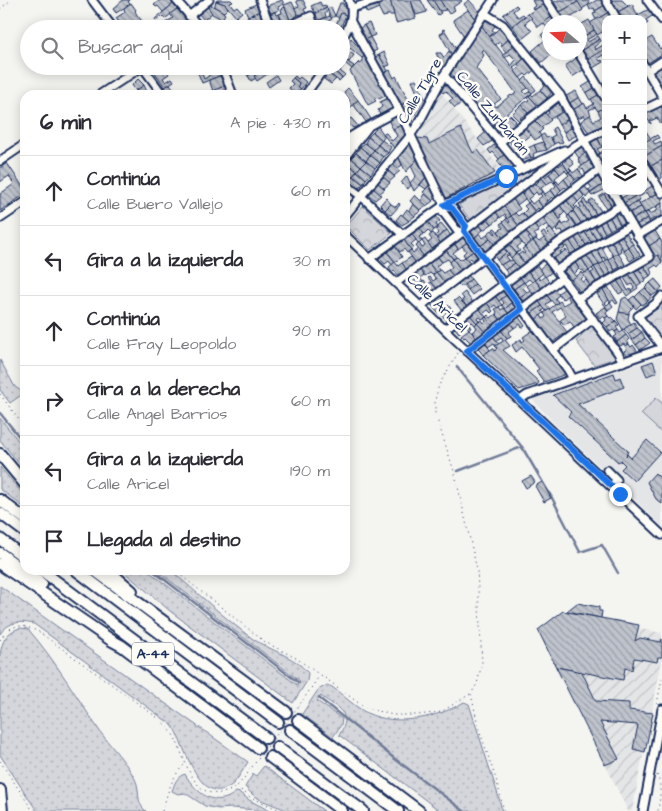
<!DOCTYPE html>
<html lang="es">
<meta charset="utf-8">
<style>
body{margin:0;font-family:"Architects Daughter",sans-serif;background:#f7f7f7;color:#2b2b33}
.controls{position:absolute;right:15px;top:15px;display:grid;overflow:hidden;border-radius:10px;box-shadow:0 2px 12px #0003}
.controls button{width:45px;height:45px;display:grid;place-items:center;padding:0;border:0;border-bottom:1px solid #e1e1e2;background:#fff;color:#2b2b33;font:25px sans-serif}
.compass{position:absolute;left:542px;top:15px;width:45px;height:45px;border-radius:50%;background:#fff;box-shadow:0 2px 12px #0003;rotate:289deg}
.stop{position:absolute;width:15px;height:15px;margin:-11px;border:4px solid #1a73e8;border-radius:50%;background:#fff}
.stop.end{background:#1a73e8;border-color:#fff;box-shadow:0 1px 5px #0008}
.list{margin:0;padding:0;list-style:none}
h2{display:flex;justify-content:space-between;align-items:center;height:65px;margin:0;padding:0 20px;font-size:21px}
h2 small{font-size:16px;font-weight:400;color:#7c7c81}
.list li{display:grid;grid-template-columns:32px 1fr auto;gap:15px;align-items:center;box-sizing:border-box;height:70px;padding:0 20px;border-top:1px solid #e1e1e2}
.list b{display:block;font-size:19px;white-space:nowrap}
.list p{margin:0;font-size:16px;white-space:nowrap;color:#7c7c81}
.list em{font-size:16px;font-style:normal;color:#7c7c81}
.icon{flex:none;width:28px;height:28px;fill:none;stroke:currentColor;stroke-width:2;stroke-linecap:round;stroke-linejoin:round}
.map{position:relative;flex:none;width:662px;height:811px;overflow:hidden}
.search{position:absolute;background:#fff;box-shadow:0 2px 12px #0003;left:20px;top:20px;width:330px;height:55px;display:flex;align-items:center;gap:12px;box-sizing:border-box;padding:0 18px;border-radius:28px;color:#7c7c81;font-size:19px}
.panel{position:absolute;background:#fff;box-shadow:0 2px 12px #0003;left:20px;top:90px;width:330px;height:485px;border-radius:15px}
.map>svg:first-child{display:block}
.built{fill:#e4e5e6}
.industrial{fill:url(#industrial-furrows)}
.grass{fill:url(#grass-dots);stroke:#78829c}
.forest{fill:url(#forest-crowns);stroke:#78829c}
.pitch{fill:#d4d6db;stroke:#78829c}
.lines{fill:none;stroke-linecap:round;stroke-linejoin:round}
.stream{stroke:#717c98;stroke-width:2.5}
.building{fill:url(#building-back-hatch);stroke:#1b2f5e;fill-rule:evenodd}
.minor-casing{stroke:#1b2f5e;stroke-width:11}
.highway-casing{stroke:#1b2f5e;stroke-width:14}
.path{stroke:#1b2f5e;stroke-width:1;stroke-dasharray:1 4;stroke-linecap:butt}
.minor{stroke:#fdfcf7;stroke-width:7}
.highway{stroke:#fdfcf7;stroke-width:10}
.path-bridge{stroke:#1b2f5e;stroke-width:1;stroke-dasharray:1 4;stroke-linecap:butt}
.route{stroke:#1a73e8;stroke-width:6}
.labels{text-anchor:middle;dominant-baseline:central;stroke-width:5;stroke-linejoin:round;paint-order:stroke}
.shield{fill:#fdfcf7;stroke:#5f6c8c;stroke-width:1}
.shield-label{font-size:14px;font-weight:bold;fill:#1b2f5e}
.street-label{font-size:15px;fill:#1b2f5e;stroke:#fdfcf7}
</style>
<div class="map">
<svg width="662" height="811" viewBox="0 0 662 811">
<defs>
<pattern id="industrial-furrows" width="10" height="10" patternUnits="userSpaceOnUse" patternTransform="scale(1.25)"><rect width="10" height="10" fill="#e4e5e6"/><path d="M-1 1l2-2M0 10L10 0M9 11l2-2" fill="none" stroke="#c3c5c8"/></pattern>
<pattern id="grass-dots" width="8" height="8" patternUnits="userSpaceOnUse" patternTransform="scale(1.25)"><rect width="8" height="8" fill="#d4d6db"/><path d="M2 2h.1M6 6h.1" fill="none" stroke="#b5b8be" stroke-width="1.8" stroke-linecap="round"/></pattern>
<pattern id="forest-crowns" width="20" height="18" patternUnits="userSpaceOnUse" patternTransform="scale(1.25)"><rect width="20" height="18" fill="#d4d6db"/><path d="M2 6a3 3 0 1 1 6 0M12 15a3 3 0 1 1 6 0" fill="none" stroke="#b5b8be"/></pattern>
<pattern id="building-back-hatch" width="6" height="6" patternUnits="userSpaceOnUse" patternTransform="scale(1.25)"><rect width="6" height="6" fill="#bfc3cc"/><path d="M-1 5l2 2M0 0l6 6M5-1l2 2" fill="none" stroke="#9a9fa9"/></pattern>
</defs>
<rect width="100%" height="100%" fill="#f4f4f1"/>
<filter id="ink" filterUnits="userSpaceOnUse"><feTurbulence type="fractalNoise" baseFrequency=".02" numOctaves="2"/><feDisplacementMap in="SourceGraphic" scale="10" xChannelSelector="R" yChannelSelector="G"/><feConvolveMatrix kernelMatrix="1 2 1 2 8 2 1 2 1" color-interpolation-filters="sRGB"/></filter>
<g filter="url(#ink)">
<!-- built -->
<polygon class="built" points="662,356 662,526 554,423 531,398"/>
<!-- industrial -->
<g class="industrial">
<polygon points="440,91 504,173 444,200 414,136 425,121"/>
<polygon points="566,614 662,633 662,660 632,811 628,811 570,692"/>
</g>
<!-- grass -->
<g class="grass">
<polygon points="0,360 15,387 24,393 10,403 0,390"/>
<polygon points="0,418 25,449 25,471 0,440"/>
<polygon points="0,467 25,496 25,508 0,489"/>
<path d="M122 570H147L297 685 300 681 156 570H170C197 592 224 618 253 639 271 651 295 656 308 673L307 681 293 703 170 611Z"/>
<path d="M0 586 248 762C243 769 239 778 233 784 199 811 185 743 172 725L34 624C20 621 9 621 0 634Z"/>
<path d="M20 628 28 629C56 661 77 698 101 733 112 748 127 763 135 779 141 790 135 803 146 811H37L0 755V655C2 641 6 632 20 628Z"/>
<path d="M327 685 332 687C343 695 355 707 367 713 396 727 438 718 464 702L469 704 499 798 502 811H440L339 735C354 713 338 709 321 696L317 701 342 719 341 725 333 737 302 714 318 690Z"/>
<polygon points="264,766 324,811 289,811 261,800 252,794 245,787 253,774 256,776"/>
<path d="M185 774C195 792 216 810 236 792L240 793 249 800 270 811 231 808 219 809 205 806 185 793 178 794 172 791C175 783 176 777 185 774Z"/>
</g>
<!-- forest -->
<g class="forest">
<polygon points="550,162 472,222 459,205 481,191"/>
<polygon points="363,206 392,233 370,250 346,226"/>
<polygon points="662,302 662,338 661,338 657,336 644,319"/>
<polygon points="592,325 616,358 594,365 576,341 582,336 581,334"/>
</g>
<!-- pitch -->
<polygon class="pitch" points="656,398 662,403 662,433 641,414"/>
<g class="lines">
<!-- stream -->
<g class="stream">
<polyline points="457,367 522,447 552,498 580,552 602,545 618,573"/>
<polyline points="0,413 25,444"/>
<polyline points="458,471 522,447"/>
<polyline points="152,570 299,683"/>
<polyline points="319,698 395,759 464,811"/>
</g>
</g>
<!-- building -->
<g class="building">
<polygon points="123,0 130,0 128,2 130,4 116,13 113,9"/>
<polygon points="160,0 170,0 173,4 163,12 158,6 156,7 154,5"/>
<polygon points="217,0 231,0 233,2 230,3 234,8 237,6 242,12 236,17 225,4 216,1"/>
<polygon points="282,0 284,4 278,7 279,10 271,13 267,6"/>
<polygon points="300,0 303,0 307,8 304,9 306,13 298,15 294,8 299,6 296,1"/>
<polygon points="390,0 411,0 416,18 396,23"/>
<polygon points="390,0 394,15 386,15 387,16 383,17 376,3"/>
<polygon points="411,0 421,0 427,12 416,15"/>
<polygon points="427,0 433,0 441,13 438,15"/>
<polygon points="433,0 440,0 446,10 440,11"/>
<polygon points="440,0 461,0 462,1 453,7 455,10 449,14"/>
<polygon points="469,0 480,12 475,19 464,4"/>
<polygon points="532,0 543,0 545,3 534,10 532,8 535,6"/>
<polygon points="558,0 576,0 578,2 560,12 554,2"/>
<polygon points="576,0 582,0 584,2 588,0 590,4 582,9"/>
<polygon points="597,0 602,0 605,5 595,11 594,8 590,10 588,5"/>
<polygon points="612,0 622,0 628,6 618,12"/>
<polygon points="216,1 225,4 228,8 224,12 214,8"/>
<polygon points="292,2 298,15 290,20 284,5"/>
<polygon points="320,2 322,6 325,5 327,8 316,13 311,6"/>
<polygon points="578,2 583,10 565,21 560,12"/>
<polygon points="131,3 136,10 135,11 137,15 149,29 139,29 135,26 132,29 124,29 116,18 125,12 124,8"/>
<polygon points="340,3 343,3 344,6 349,8 346,15 341,13 339,18 335,16 331,18 327,9 331,7 335,16"/>
<polygon points="376,3 379,8 367,13 363,6"/>
<polygon points="545,3 553,16 538,27 528,14"/>
<polygon points="173,4 177,9 165,19 162,16 156,21 155,19"/>
<polygon points="209,4 222,11 225,14 223,17 228,21 224,24 218,17 212,14 207,6"/>
<polygon points="256,4 260,11 248,16 245,9"/>
<polygon points="632,4 638,16 633,19 622,19 618,12"/>
<polygon points="516,5 518,7 513,11 518,17 523,14 525,16 512,26 503,15"/>
<polygon points="605,5 609,12 596,20 593,14 596,13 595,11"/>
<polygon points="207,6 212,13 204,20 198,13"/>
<polygon points="285,7 290,20 282,21 279,14 282,13 281,9"/>
<polygon points="327,8 328,11 325,13 326,17 317,21 316,13"/>
<polygon points="651,8 658,17 655,19 652,16 646,20 648,23 644,26 643,19 640,19 638,15"/>
<polygon points="177,9 193,28 180,29 177,24 175,27 177,29 156,29 173,18 170,14"/>
<polygon points="468,10 475,19 464,36 453,20"/>
<polygon points="260,11 263,19 250,24 247,17"/>
<polygon points="275,12 277,15 279,14 282,22 276,26 270,14"/>
<polygon points="609,12 613,19 606,19 606,30 597,35 590,23"/>
<polygon points="341,13 346,15 340,29 336,29 335,27"/>
<polygon points="528,14 532,18 525,23 532,31 522,39 512,26"/>
<polygon points="330,16 332,19 328,21 330,25 322,28 317,21"/>
<polygon points="487,16 497,23 492,30 495,32 489,37 481,25"/>
<polygon points="553,16 557,22 550,22 550,36 545,40 541,35 548,29 543,23"/>
<polygon points="236,17 241,24 237,27 234,22 221,29 213,29 222,21 224,24"/>
<polygon points="263,19 266,26 257,29 254,23"/>
<polygon points="589,20 594,30 580,39 580,25"/>
<polygon points="369,23 375,35 370,37 364,25"/>
<polygon points="364,25 370,37 366,40 360,28"/>
<path d="M481 25 528 88 523 91 526 94 530 91 532 93 493 125 450 72ZM483 49 516 93 512 96 511 95 496 107 494 104 501 99 476 68 484 55 481 51Z"/>
<polygon points="502,26 511,37 502,45 500,42 495,45 489,37"/>
<polygon points="444,29 456,49 452,55 440,34 444,32 442,30"/>
<polygon points="594,30 597,34 586,40 588,42 598,36 600,39 582,50 580,45 580,39"/>
<polygon points="370,37 377,50 373,52 366,40"/>
<polygon points="511,37 516,43 506,52 501,46"/>
<polygon points="652,37 660,49 662,47 662,54 648,63 643,54 643,42"/>
<polygon points="351,38 358,47 361,45 366,55 362,58 350,48 348,51 344,49"/>
<polygon points="546,39 550,44 550,52 554,52 541,63 532,51"/>
<polygon points="600,39 601,41 594,47 595,50 603,45 605,49 588,59 582,50"/>
<polygon points="516,43 527,56 513,68 511,66 516,60 510,54 505,58 503,55"/>
<polygon points="344,49 354,55 349,62 341,57 341,53"/>
<polygon points="605,49 606,60 603,55 598,58 600,61 602,60 603,62 593,68 588,59"/>
<polygon points="449,51 452,55 443,68 436,53 441,53 444,58"/>
<polygon points="384,52 390,65 385,67 379,55"/>
<polygon points="366,55 387,95 379,99 378,97 374,99 376,101 368,105 350,71 359,62 360,64 363,62 362,58"/>
<polygon points="379,55 388,71 383,74 375,57"/>
<polygon points="527,56 537,68 527,76 525,74 520,78 515,71 520,67 518,64"/>
<polygon points="341,57 354,66 352,69 345,63 340,71 345,75 342,78 334,71 337,68 335,66 341,66"/>
<polygon points="578,57 585,69 572,77 565,66"/>
<polygon points="662,64 662,83 660,84 652,71"/>
<polygon points="158,66 164,66 169,74 163,78 166,82 172,78 174,81 165,87 153,70"/>
<polygon points="214,66 219,66 222,75 202,83 198,73 201,71 204,79 209,76 207,69"/>
<polygon points="248,66 258,66 254,69 256,70 248,76 243,70"/>
<polygon points="258,66 263,66 259,69 261,71 254,76 256,78 251,81 248,76 256,70 254,69"/>
<polygon points="273,66 275,69 257,81 254,76 268,67"/>
<polygon points="333,66 337,68 334,71 342,78 339,81 328,73"/>
<polygon points="390,70 394,78 396,76 409,101 399,106 383,74"/>
<polygon points="328,73 336,79 331,84 324,79"/>
<polygon points="222,75 226,85 213,91 209,80"/>
<polygon points="276,75 279,80 269,87 266,82"/>
<polygon points="295,76 298,79 300,77 306,82 301,89 298,86 299,83 293,78"/>
<polygon points="526,77 536,90 532,93 522,81"/>
<polygon points="293,78 299,83 298,86 301,89 294,94 289,88 293,84 290,81"/>
<polygon points="138,79 144,85 136,91 132,85"/>
<polygon points="416,79 426,101 418,118 409,102 419,97 412,81"/>
<polygon points="445,81 462,102 455,108 449,101 453,99 446,91 443,93 440,90"/>
<polygon points="546,81 548,84 547,85 552,92 547,98 540,90 545,86 543,84"/>
<polygon points="592,81 596,87 586,93 582,87"/>
<polygon points="170,84 177,93 174,95 171,95 165,87"/>
<polygon points="144,85 147,92 143,95 139,95 136,91"/>
<polygon points="226,85 228,90 214,94 213,91"/>
<polygon points="596,87 600,94 590,100 586,93"/>
<polygon points="348,88 358,100 346,112 345,106 350,101 344,92"/>
<polygon points="540,90 547,98 538,106 529,96 531,94 533,96"/>
<polygon points="576,91 579,97 570,103 566,96"/>
<polygon points="600,94 605,107 598,111 595,107 589,110 591,115 586,118 584,115 579,118 574,109 584,103 587,108 594,104 591,99"/>
<polygon points="529,96 538,106 528,113 521,105 529,100 527,98"/>
<polygon points="579,97 583,104 574,109 570,103"/>
<polygon points="388,98 393,108 380,115 378,110 382,107 380,102"/>
<polygon points="358,100 365,110 371,119 366,122 353,104"/>
<polygon points="407,102 414,115 410,116 414,124 411,128 399,106"/>
<polygon points="559,103 562,112 550,119 546,115 549,113 548,110"/>
<polygon points="521,105 528,113 520,118 521,120 519,121 512,114"/>
<polygon points="662,105 662,123 661,124 657,118 650,121 651,124 644,114"/>
<polygon points="605,107 606,106 606,124 588,132 581,121 590,115 594,121 601,117 598,111"/>
<polygon points="544,112 551,120 541,128 534,120 543,115 542,114"/>
<polygon points="562,112 568,119 559,125 555,117"/>
<polygon points="396,114 402,125 393,129 387,118"/>
<polygon points="510,115 516,121 509,129 502,120"/>
<polygon points="345,117 348,120 351,118 358,126 353,128 345,121"/>
<polygon points="568,119 571,128 564,132 559,125"/>
<polygon points="502,120 509,129 501,134 493,125 497,123 498,125"/>
<polygon points="534,120 543,129 539,133 541,136 535,140 525,128"/>
<polygon points="376,124 385,136 382,140 373,132 376,129 373,127"/>
<polygon points="402,125 406,134 394,148 383,134 386,133 392,141 397,136 393,129"/>
<polygon points="555,127 563,142 559,144 558,142 554,144 551,137 555,135 552,129"/>
<polygon points="461,128 473,153 478,150 495,173 446,198 416,140 417,138 427,139 429,144"/>
<polygon points="525,128 531,135 521,143 516,135 524,131 523,130"/>
<polygon points="571,128 577,135 568,140 564,132"/>
<polygon points="643,128 644,128 651,139 643,143"/>
<polygon points="488,130 494,140 484,146 478,139"/>
<polygon points="373,132 382,140 378,145 368,137"/>
<polygon points="606,133 606,145 602,147 597,137"/>
<polygon points="544,134 546,138 550,137 554,144 547,150 540,136"/>
<polygon points="516,135 522,144 515,149 510,143"/>
<polygon points="657,135 659,138 653,141 655,144 661,141 662,146 645,156 643,153 643,143"/>
<polygon points="368,137 378,145 374,150 365,143"/>
<polygon points="597,137 602,147 597,149 600,153 596,156 589,141"/>
<polygon points="382,140 391,147 388,153 378,145"/>
<polygon points="410,141 418,158 406,172 398,156"/>
<polygon points="543,142 547,150 537,152 534,145"/>
<polygon points="365,143 374,150 370,155 360,147"/>
<polygon points="582,144 584,148 582,150 585,154 579,158 574,151"/>
<polygon points="378,145 388,153 383,157 374,150"/>
<polygon points="494,145 496,148 499,146 506,153 499,159 493,152 491,154 488,150"/>
<polygon points="534,145 537,152 533,154 534,157 531,158 526,149"/>
<polygon points="525,146 531,158 521,161 514,153"/>
<polygon points="662,146 662,160 651,166 645,156"/>
<polygon points="360,147 370,155 366,161 356,153"/>
<polygon points="374,150 383,157 380,163 370,155"/>
<polygon points="603,151 606,154 606,160 601,164 596,156"/>
<polygon points="586,152 588,156 586,157 589,161 582,166 578,159"/>
<polygon points="356,153 366,161 361,166 351,158"/>
<polygon points="505,154 515,165 504,170 497,161"/>
<polygon points="370,155 380,163 375,168 366,161"/>
<polygon points="568,155 574,164 569,168 571,170 569,172 563,163 566,160 565,158"/>
<polygon points="398,156 402,165 397,169 392,164"/>
<polygon points="351,158 361,166 357,171 348,164"/>
<polygon points="418,158 427,176 414,191 410,183 416,176 411,166"/>
<polygon points="590,160 592,163 590,164 594,168 586,175 583,169 580,172 578,169"/>
<polygon points="662,160 662,178 659,180 651,166"/>
<polygon points="366,161 375,168 371,174 361,166"/>
<polygon points="7,163 25,190 25,194 0,211 0,194 14,184 9,176 0,182 0,168"/>
<polygon points="563,163 569,172 567,173 565,170 560,174 554,166 557,164 559,166"/>
<polygon points="348,164 357,171 353,176 345,170 345,166"/>
<polygon points="392,164 400,171 394,176 387,170"/>
<polygon points="361,166 371,174 366,179 357,171"/>
<polygon points="554,166 560,174 555,178 557,181 555,182 549,174 553,171 551,168"/>
<polygon points="578,169 584,177 581,179 579,177 575,180 569,172 571,170 573,173"/>
<polygon points="387,170 395,177 389,182 383,177"/>
<polygon points="357,171 366,179 363,184 353,176"/>
<polygon points="569,172 575,180 571,183 573,185 570,187 564,179 569,175 567,173"/>
<polygon points="543,174 545,177 549,174 555,182 554,183 552,181 547,184 540,176"/>
<polygon points="598,174 604,184 590,193 588,190 592,188 587,182"/>
<polygon points="353,176 363,184 358,189 349,181"/>
<polygon points="382,176 390,183 384,188 378,183"/>
<polygon points="407,176 411,185 408,189 401,183"/>
<polygon points="427,176 428,179 427,180 430,184 426,189 420,185"/>
<polygon points="540,176 547,184 541,188 543,191 542,192 536,184 539,181 537,179"/>
<polygon points="564,179 570,187 567,189 565,187 561,190 555,182 557,181 559,184"/>
<polygon points="377,182 385,189 379,194 374,189"/>
<polygon points="555,182 561,190 558,193 559,195 556,197 551,190 556,186 554,183"/>
<polygon points="431,184 437,196 433,201 423,192"/>
<polygon points="536,184 542,192 538,195 536,192 533,195 527,187 529,185 531,187"/>
<polygon points="604,184 606,189 592,196 590,194"/>
<polygon points="584,185 590,193 586,198 579,189"/>
<polygon points="654,185 658,193 650,197 647,192 639,197 637,195"/>
<polygon points="527,187 533,195 528,199 530,201 528,203 522,194 525,192 524,189"/>
<polygon points="373,188 381,195 375,200 369,195"/>
<polygon points="551,190 556,197 554,200 552,197 548,201 542,192 543,191 545,194"/>
<polygon points="575,191 577,194 580,191 584,196 578,202 572,194"/>
<polygon points="608,191 616,202 611,205 604,194"/>
<polygon points="520,192 525,199 517,205 512,198"/>
<polygon points="542,192 548,201 544,204 546,206 543,208 537,200 542,196 540,194"/>
<polygon points="632,192 635,196 624,203 621,198"/>
<polygon points="658,193 662,199 662,203 645,213 639,204"/>
<polygon points="425,194 433,201 426,206 421,201"/>
<polygon points="572,194 578,202 574,206 576,208 574,210 567,201 571,198 569,196"/>
<polygon points="604,194 611,205 606,208 599,197"/>
<polygon points="415,195 419,199 427,206 420,210 413,204 410,201"/>
<polygon points="637,195 640,200 626,208 624,203"/>
<polygon points="386,198 391,204 385,210 380,205"/>
<polygon points="512,198 520,209 511,216 503,205"/>
<polygon points="584,199 587,204 589,203 596,214 591,217 582,202"/>
<polygon points="593,199 601,211 596,214 589,202"/>
<polygon points="537,200 543,208 540,210 538,208 535,211 528,203 530,201 532,204"/>
<polygon points="567,201 574,210 568,216 559,204 562,202 564,204"/>
<polygon points="582,202 591,217 586,220 579,209 581,207 579,204"/>
<polygon points="638,202 641,207 629,213 626,208"/>
<polygon points="399,203 400,205 391,215 385,210 391,204 396,207"/>
<polygon points="528,203 536,213 528,219 523,213 527,209 524,206"/>
<polygon points="662,203 662,216 658,219 657,217 649,221 645,213 648,212 650,214 658,210 656,207"/>
<polygon points="413,204 421,211 414,216 409,211"/>
<polygon points="559,204 565,212 561,216 562,218 560,219 554,211 558,208 556,206"/>
<polygon points="503,205 511,216 507,219 505,214 500,218 495,211"/>
<polygon points="577,206 586,220 581,223 573,211"/>
<polygon points="641,207 644,212 633,219 629,213"/>
<polygon points="407,209 415,216 408,221 402,216"/>
<polygon points="552,209 562,222 553,232 542,217"/>
<polygon points="619,210 625,222 620,225 614,213"/>
<polygon points="495,211 500,218 492,224 487,218"/>
<polygon points="572,212 574,212 581,223 576,226 569,215"/>
<polygon points="515,213 518,216 522,213 528,219 519,226 511,216"/>
<polygon points="614,213 620,225 615,227 609,216"/>
<polygon points="645,213 648,218 636,225 633,219"/>
<polygon points="401,214 409,221 402,225 396,220"/>
<polygon points="435,215 440,221 436,224 438,227 434,230 427,221"/>
<polygon points="569,215 577,227 564,235 562,230 557,232 556,229 562,223 563,225 570,221 567,217"/>
<polygon points="511,216 519,226 511,232 503,222 506,219 509,223 510,222 508,218"/>
<polygon points="609,216 615,227 610,230 604,219"/>
<polygon points="542,217 547,224 538,230 533,223"/>
<polygon points="487,218 492,224 483,230 479,224"/>
<polygon points="648,218 650,223 639,230 636,225"/>
<polygon points="604,219 610,230 605,233 599,222"/>
<polygon points="427,221 434,230 431,234 428,230 424,234 419,227"/>
<polygon points="503,222 511,232 503,238 498,231 503,228 500,224"/>
<polygon points="599,222 605,233 601,236 595,228 597,227 596,224"/>
<polygon points="441,223 447,230 437,238 435,236 438,233 436,230"/>
<polygon points="533,223 539,232 534,234 537,238 533,241 525,230"/>
<polygon points="479,224 483,230 473,239 468,232"/>
<polygon points="594,225 601,236 596,239 589,228"/>
<polygon points="419,227 424,234 419,237 422,241 419,244 411,233"/>
<polygon points="495,228 503,238 495,245 487,234 492,230 495,234 496,233 493,229"/>
<polygon points="550,228 558,239 550,245 541,234 544,232 547,236 549,234 546,231"/>
<polygon points="589,228 596,239 591,242 584,231"/>
<polygon points="654,229 660,239 649,246 643,236"/>
<polygon points="447,230 451,236 441,244 437,238"/>
<polygon points="525,230 530,237 528,238 531,242 525,247 517,236"/>
<polygon points="584,231 591,242 586,245 579,234"/>
<polygon points="625,231 633,244 628,247 620,234"/>
<polygon points="411,233 416,240 411,244 414,247 411,250 403,239"/>
<polygon points="433,233 441,244 433,250 428,243 432,240 429,236"/>
<polygon points="480,233 483,238 487,235 490,239 479,247 473,239"/>
<polygon points="579,234 586,245 581,248 574,237"/>
<polygon points="464,235 469,241 458,249 454,243"/>
<polygon points="517,236 522,243 517,247 520,251 516,253 508,243"/>
<polygon points="622,236 628,247 623,250 617,239"/>
<polygon points="574,237 581,248 576,251 569,240"/>
<polygon points="615,237 622,247 620,248 621,251 618,253 610,240"/>
<polygon points="544,238 550,245 541,251 533,241 536,239 539,242"/>
<polygon points="403,239 411,250 407,253 404,249 400,252 395,246"/>
<polygon points="425,239 433,250 424,257 416,246 419,243 422,248 425,246 422,241"/>
<polygon points="490,239 495,245 484,253 479,247"/>
<polygon points="660,239 662,242 662,262 658,255 655,257 649,246"/>
<polygon points="569,240 576,251 571,254 566,246 564,247 562,244"/>
<polygon points="469,241 476,249 465,257 463,254 466,251 462,246"/>
<polygon points="533,241 541,251 533,258 525,247"/>
<polygon points="612,242 618,253 613,256 607,245"/>
<polygon points="454,243 458,249 453,253 456,257 453,259 445,249"/>
<polygon points="508,243 516,253 511,258 503,247"/>
<polygon points="562,244 565,248 560,252 562,253 553,259 549,254"/>
<polygon points="633,244 640,255 635,258 628,247"/>
<polygon points="395,246 402,257 395,262 387,252"/>
<polygon points="503,247 507,252 497,260 493,254"/>
<polygon points="525,247 533,258 525,264 518,255 522,252 523,254 525,253 522,249"/>
<polygon points="602,247 608,259 606,260 604,257 602,259 597,250"/>
<polygon points="628,247 635,258 630,261 623,250"/>
<polygon points="418,249 424,257 416,263 408,252 411,250 413,253"/>
<polygon points="445,249 453,259 450,262 448,259 442,262 437,256"/>
<polygon points="476,249 480,255 473,261 471,258 468,261 465,257"/>
<polygon points="566,250 570,256 558,266 553,259"/>
<polygon points="597,250 604,262 599,265 592,253"/>
<polygon points="591,251 599,265 594,267 587,256"/>
<polygon points="387,252 395,262 392,265 389,261 385,264 379,258"/>
<polygon points="507,252 509,255 506,256 509,260 501,265 497,260"/>
<polygon points="516,253 525,264 519,268 511,258"/>
<polygon points="618,253 625,264 620,267 613,256"/>
<polygon points="658,255 662,262 658,267 656,265 650,269 652,273 650,276 643,264"/>
<polygon points="437,256 442,262 436,266 439,270 436,273 428,262"/>
<polygon points="587,256 594,267 589,271 582,259"/>
<polygon points="613,256 620,267 615,270 608,259"/>
<polygon points="411,257 416,263 407,270 402,263"/>
<polygon points="457,257 460,260 465,257 470,263 461,270 453,259"/>
<polygon points="453,259 461,270 453,276 448,270 452,267 449,263"/>
<polygon points="582,259 589,271 585,273 583,270 581,271 574,261 576,260 577,262"/>
<polygon points="608,259 615,270 611,273 604,262"/>
<polygon points="509,260 510,261 512,260 515,263 505,270 501,265"/>
<polygon points="549,261 556,269 545,277 539,269"/>
<polygon points="574,261 579,269 574,274 568,266"/>
<polygon points="395,262 398,266 402,263 407,270 399,276 394,270 392,271 389,267"/>
<polygon points="428,262 436,273 432,275 430,273 425,276 419,269"/>
<polygon points="604,262 611,273 606,276 599,265"/>
<polygon points="515,263 519,268 510,276 505,270"/>
<polygon points="535,263 543,273 535,280 527,270"/>
<polygon points="599,265 606,276 601,279 594,267"/>
<polygon points="568,266 576,277 571,280 563,270"/>
<polygon points="644,266 650,276 645,279 639,269"/>
<polygon points="594,267 601,279 596,282 591,273 594,271 592,269"/>
<polygon points="419,269 424,275 420,278 423,282 419,285 411,275"/>
<polygon points="639,269 646,280 641,283 634,271"/>
<polygon points="440,270 443,273 448,270 453,276 445,283 436,272"/>
<polygon points="527,270 535,280 532,282 529,279 524,283 519,276"/>
<polygon points="589,271 596,282 590,286 583,274"/>
<polygon points="634,271 641,283 637,286 629,274"/>
<polygon points="436,272 445,283 437,289 428,278 430,277 433,281 436,279 433,275"/>
<polygon points="582,272 584,276 581,279 583,282 586,280 591,287 581,293 571,280"/>
<polygon points="467,274 471,279 461,287 456,282"/>
<polygon points="629,274 638,288 632,292 631,290 634,288 632,284 629,286 624,278"/>
<polygon points="411,275 419,285 415,288 412,284 410,286 404,280"/>
<polygon points="519,276 524,282 514,289 509,284"/>
<polygon points="545,276 550,283 542,289 535,280 538,277 540,280"/>
<polygon points="471,279 475,284 468,290 464,285"/>
<polygon points="622,279 628,291 630,289 632,292 627,296 617,281"/>
<polygon points="655,279 662,287 658,292 650,283"/>
<polygon points="535,280 542,289 534,295 527,286"/>
<polygon points="424,281 427,285 431,282 437,289 429,295 420,284"/>
<polygon points="614,281 615,283 617,281 624,291 619,294 612,284"/>
<polygon points="524,282 526,285 523,288 527,292 520,297 514,289"/>
<polygon points="650,283 658,292 652,296 645,288"/>
<polygon points="475,284 480,289 472,295 468,290"/>
<polygon points="568,286 572,292 563,299 558,293"/>
<polygon points="608,287 618,303 616,304 613,300 610,302 603,290"/>
<polygon points="504,288 508,294 499,301 494,295"/>
<polygon points="554,288 559,295 555,298 558,302 555,305 546,294"/>
<polygon points="645,288 652,296 648,301 640,292"/>
<polygon points="530,290 534,295 524,303 520,297"/>
<polygon points="603,290 609,300 605,303 607,305 610,302 613,306 608,310 597,294"/>
<polygon points="465,292 473,303 467,307 462,300 464,299 461,295"/>
<polygon points="640,292 648,301 642,305 635,297"/>
<path d="M570 293 588 317 574 327 570 321 564 325 561 321 560 323 567 332 553 342 536 319 541 315 543 319 546 317 544 313 560 301 563 305 570 301 567 296ZM560 307 566 316 559 321 552 312Z"/>
<polygon points="440,294 446,302 443,303 446,307 443,309 435,298"/>
<polygon points="508,294 514,301 505,309 502,305 504,303 501,299"/>
<polygon points="546,294 551,301 546,304 550,309 546,311 538,300"/>
<polygon points="494,295 502,305 497,308 495,305 491,308 486,302"/>
<polygon points="634,296 641,304 636,309 629,300"/>
<polygon points="626,297 634,306 629,311 629,314 619,312 622,299"/>
<polygon points="435,298 443,309 438,313 429,302"/>
<polygon points="458,298 467,307 462,311 454,301"/>
<polygon points="538,300 542,306 532,313 528,308"/>
<polygon points="514,301 518,307 509,314 505,309"/>
<polygon points="486,302 493,311 491,313 488,310 483,314 478,307"/>
<polygon points="448,305 456,315 448,322 439,312 443,309 446,313 449,310 446,307"/>
<polygon points="542,306 545,309 542,311 544,313 536,319 532,313"/>
<polygon points="478,307 486,317 482,319 480,317 477,319 479,321 477,323 469,314"/>
<polygon points="499,307 501,310 504,308 509,314 501,320 496,314 497,312 495,309"/>
<polygon points="605,307 608,311 606,313 608,316 605,318 603,316 600,318 596,313"/>
<polygon points="619,312 629,314 628,319 631,324 623,330 617,319"/>
<polygon points="469,314 477,323 475,325 472,322 469,325 471,328 469,329 461,320"/>
<polygon points="496,314 501,320 493,326 486,317 488,315 491,318"/>
<polygon points="518,316 525,326 522,328 520,324 514,328 509,322"/>
<polygon points="608,316 610,318 612,317 616,321 607,327 603,323 606,320 605,318"/>
<polygon points="486,317 493,326 485,332 477,323 482,320 484,323 486,321 484,318"/>
<polygon points="461,320 467,326 459,333 453,326"/>
<polygon points="616,321 619,325 616,327 618,330 615,332 613,330 610,332 607,327"/>
<polygon points="509,322 514,328 509,332 511,336 507,338 500,329"/>
<polygon points="634,322 637,328 628,334 624,329"/>
<polygon points="477,323 485,332 477,339 472,332 477,328 475,325"/>
<polygon points="637,328 642,332 632,340 628,334"/>
<polygon points="469,329 477,339 471,343 465,337 464,338 461,335"/>
<polygon points="500,329 507,338 504,341 501,337 496,341 492,335"/>
<polygon points="533,330 566,374 544,382 536,371 539,369 522,347 516,352 512,345 521,339 522,342 525,340 523,337"/>
<polygon points="618,330 620,333 623,331 626,335 617,342 614,337 617,335 615,332"/>
<polygon points="642,332 645,338 636,345 632,340"/>
<polygon points="492,335 499,344 496,346 494,343 488,347 484,341"/>
<polygon points="626,335 629,339 627,341 629,344 625,346 624,344 620,346 617,342"/>
<polygon points="645,338 650,343 640,350 636,345"/>
<polygon points="505,340 510,346 503,350 539,382 538,384 519,390 483,355 493,348 495,351 497,348 495,346"/>
<polygon points="484,341 490,350 483,355 477,347"/>
<polygon points="629,344 631,347 633,345 638,352 628,356 624,351 627,349 625,346"/>
<polygon points="653,361 657,372 647,376 642,365"/>
<polygon points="614,373 616,379 620,377 624,387 578,404 628,451 626,456 627,454 631,458 647,440 660,452 634,481 621,469 625,465 621,461 622,460 618,462 568,416 571,412 553,395"/>
<polygon points="655,473 662,480 662,504 656,499 647,482"/>
<polygon points="531,476 535,482 526,488 522,481"/>
<polygon points="542,482 551,498 544,502 535,486"/>
<polygon points="577,603 599,607 599,611 602,611 601,618 567,611"/>
<polygon points="563,611 639,625 635,641 640,638 661,642 662,639 662,657 658,657 657,662 634,658 632,670 625,668 623,680 556,667 538,630"/>
<polygon points="556,667 582,672 596,701 629,703 629,710 653,713 645,752 633,749 638,725 600,722 619,759 605,765"/>
</g>
<g class="lines">
<!-- minor casing -->
<g class="minor-casing">
<g id="minor">
<polyline points="92,0 114,29"/>
<polyline points="176,0 201,29"/>
<polyline points="260,0 271,29"/>
<polyline points="546,0 560,22"/>
<polyline points="606,0 617,19"/>
<polyline points="647,0 662,20"/>
<polyline points="352,8 379,0"/>
<polyline points="484,13 503,25 560,95 606,181"/>
<polyline points="189,16 209,0"/>
<polyline points="351,22 399,110 444,205"/>
<polyline points="282,29 311,16 315,29"/>
<path d="M341 41C349 27 355 16 349 0"/>
<polyline points="578,52 606,99"/>
<polyline points="643,64 662,96"/>
<polyline points="142,66 163,95"/>
<polyline points="222,66 233,95"/>
<polyline points="647,71 662,61"/>
<polyline points="444,75 522,169"/>
<polyline points="99,95 142,67"/>
<polyline points="305,95 326,66"/>
<polyline points="643,110 662,101"/>
<polyline points="345,140 365,128"/>
<polyline points="500,142 560,95"/>
<polyline points="345,148 352,139 350,140"/>
<polyline points="345,157 369,126 399,110"/>
<polyline points="0,161 25,144"/>
<polyline points="643,162 662,193"/>
<polyline points="345,184 361,196 403,235"/>
<polygon points="444,205 453,208 466,226 464,231 458,232 443,212"/>
<polyline points="345,216 410,136 420,121 444,75 493,0"/>
<polyline points="1,218 25,202"/>
<polyline points="464,231 568,370 573,379"/>
<polyline points="345,235 662,535"/>
<polyline points="637,236 662,221"/>
<polyline points="544,254 618,353 623,362"/>
<polyline points="369,259 444,205 564,150"/>
<polyline points="557,270 574,258 631,225"/>
<polyline points="396,283 576,145 606,129"/>
<polyline points="662,296 655,304 638,316 662,347"/>
<polyline points="578,298 650,257 612,191"/>
<polyline points="421,306 599,170"/>
<polyline points="445,329 562,240 620,206"/>
<polyline points="553,350 593,319"/>
<polyline points="467,351 562,278"/>
<polyline points="520,400 527,395 662,348"/>
<polyline points="607,470 617,480 611,486"/>
<polyline points="643,811 662,709"/>
</g>
</g>
<!-- highway casing -->
<g class="highway-casing">
<g id="highway">
<polyline points="0,454 25,484"/>
<polyline points="0,500 25,519"/>
<polyline points="0,513 25,532"/>
<polyline points="0,539 25,558"/>
<polyline points="0,553 42,584"/>
<polyline points="0,564 111,640 122,646 258,748"/>
<polyline points="41,570 266,738"/>
<polyline points="76,570 278,722"/>
<polyline points="94,570 286,712"/>
<polyline points="108,570 132,591"/>
<polyline points="298,720 419,811"/>
<polyline points="290,730 398,811"/>
<polyline points="277,747 363,811"/>
<polyline points="270,757 342,811"/>
<polyline points="0,790 2,811"/>
</g>
</g>
<!-- path -->
<g class="path">
<polyline points="0,9 11,0"/>
<polyline points="458,353 439,385 435,400 435,413 455,474 477,570 482,663 477,684 471,694 479,729 497,782 504,811"/>
<polyline points="0,394 25,428"/>
<polyline points="174,570 265,642 296,658 320,675 303,700"/>
<path d="M0 640C11 623 21 623 39 632L158 718C165 724 171 730 175 738 185 757 192 798 221 793 227 792 233 790 238 785 243 780 248 773 252 767"/>
<polyline points="321,675 364,707 393,715 418,715 441,712 470,694"/>
<polyline points="657,704 662,678"/>
<polyline points="0,761 33,811"/>
<path d="M657 775C662 785 660 799 658 811"/>
<polyline points="237,787 250,797 282,811"/>
<path d="M162 811C168 793 171 777 185 764"/>
</g>
<!-- minor -->
<use href="#minor" class="minor"/>
<!-- highway -->
<use href="#highway" class="highway"/>
<!-- path-bridge -->
<polyline class="path-bridge" points="252,767 303,700"/>
</g>
</g>
<g class="lines" filter="url(#ink)">
<!-- route -->
<polyline class="route" points="506,176 444,205 452,208 466,226 464,231 522,309 467,351 620,494"/>
</g>
<g class="labels">
<!-- shield labels -->
<rect class="shield" x="132" y="642.5" width="42" height="23" rx="4"/>
<g class="shield-label">
<text x="153" y="654">A-44</text>
</g>
<!-- street labels -->
<g class="street-label">
<text transform="translate(420 91) rotate(-60)">Calle Tigre</text>
<text transform="translate(493 113) rotate(50)">Calle Zurbarán</text>
<text transform="translate(437 303) rotate(44)">Calle Aricel</text>
</g>
</g>
</svg>
<div class="controls">
<button>+</button>
<button>−</button>
<button><svg class="icon" aria-label="locate" viewBox="0 0 24 24"><circle cx="12" cy="12" r="6"/><path d="M12 2v4M12 18v4M2 12h4M18 12h4"/></svg></button>
<button><svg class="icon" aria-label="layers" viewBox="0 0 24 24"><path d="M12 4l9 5-9 5-9-5zM3 14l9 5 9-5"/></svg></button>
</div>
<svg class="compass" viewBox="-18 -18 36 36"><path d="M0-13l5 13h-10z" fill="#e53935"/><path d="M0 13l5-13h-10z" fill="#7c7c81"/></svg>
<div class="stop" style="left:506px;top:176px"></div>
<div class="stop end" style="left:620px;top:494px"></div>
<div class="search"><svg class="icon" aria-label="search" viewBox="0 0 24 24"><circle cx="10" cy="10" r="6"/><path d="M15 15l6 6"/></svg>Buscar aquí</div>
<section class="panel">
<h2>6 min<small>A pie · 430 m</small></h2>
<ul class="list">
<li><svg class="icon" aria-label="ahead" viewBox="0 0 24 24"><path d="M12 20V5M6 11l6-6 6 6"/></svg><div><b>Continúa</b><p>Calle Buero Vallejo</p></div><em>60 m</em></li>
<li><svg class="icon" aria-label="left" viewBox="0 0 24 24"><path d="M17 20v-9H6M10 6l-5 5 5 5"/></svg><div><b>Gira a la izquierda</b></div><em>30 m</em></li>
<li><svg class="icon" aria-label="ahead" viewBox="0 0 24 24"><path d="M12 20V5M6 11l6-6 6 6"/></svg><div><b>Continúa</b><p>Calle Fray Leopoldo</p></div><em>90 m</em></li>
<li><svg class="icon" aria-label="right" viewBox="0 0 24 24"><path d="M7 20v-9h11M14 6l5 5-5 5"/></svg><div><b>Gira a la derecha</b><p>Calle Angel Barrios</p></div><em>60 m</em></li>
<li><svg class="icon" aria-label="left" viewBox="0 0 24 24"><path d="M17 20v-9H6M10 6l-5 5 5 5"/></svg><div><b>Gira a la izquierda</b><p>Calle Aricel</p></div><em>190 m</em></li>
<li><svg class="icon" aria-label="arrive" viewBox="0 0 24 24"><path d="M6 21V4h12l-3 4 3 4H6"/></svg><div><b>Llegada al destino</b></div></li>
</ul>
</section>
</div>
